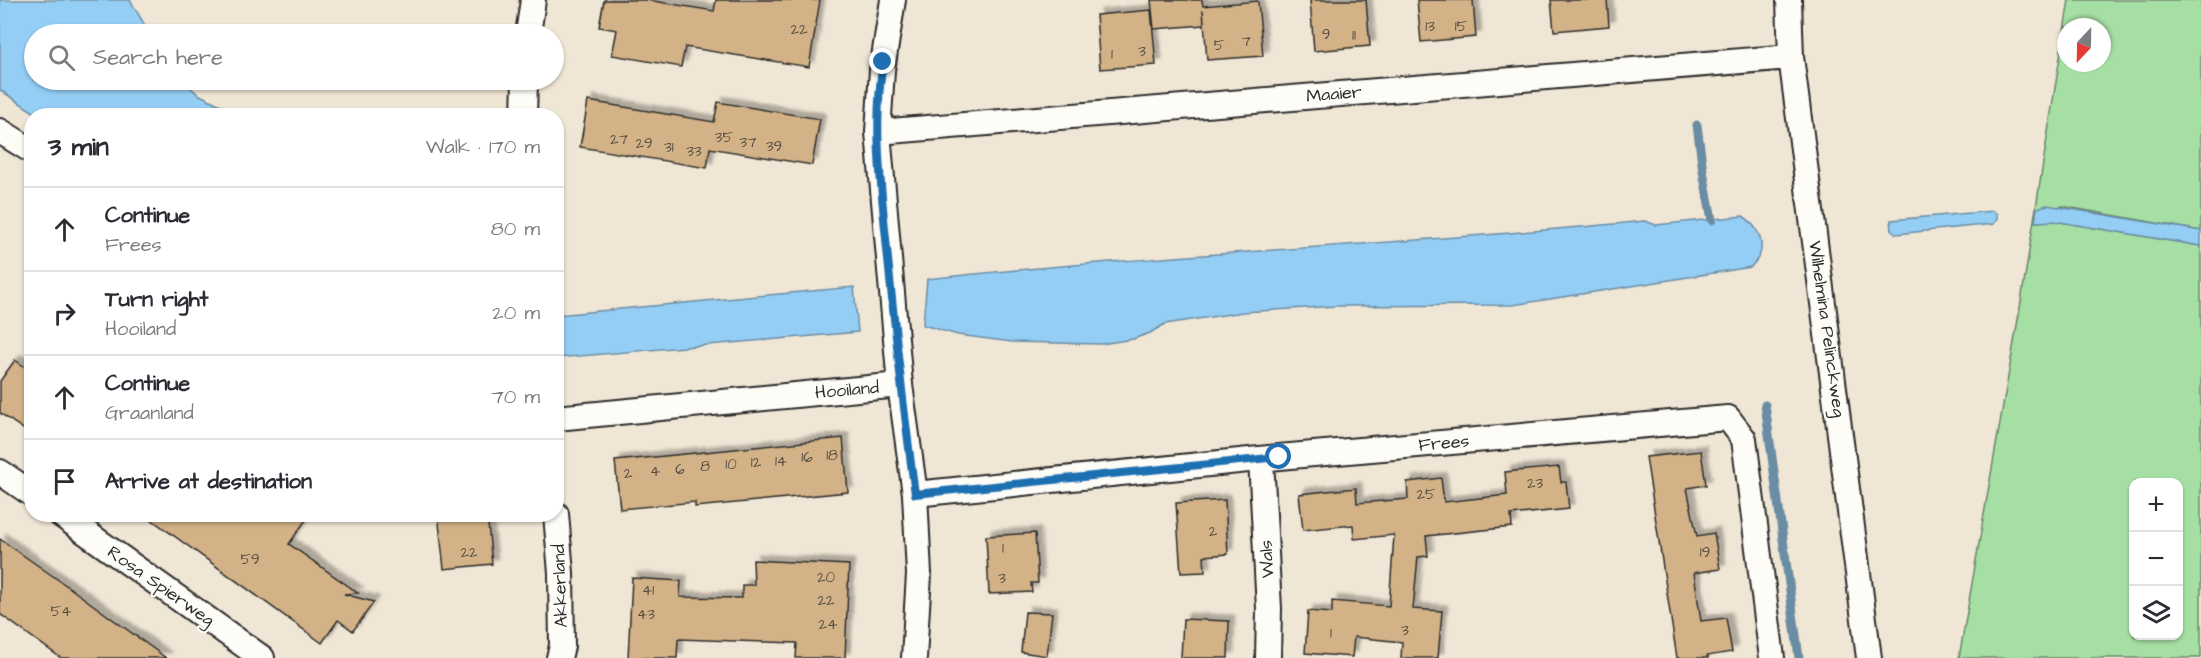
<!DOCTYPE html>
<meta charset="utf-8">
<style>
body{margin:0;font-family:"Architects Daughter",sans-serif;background:#f7f7f7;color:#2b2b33}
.controls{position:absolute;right:18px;bottom:18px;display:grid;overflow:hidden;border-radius:12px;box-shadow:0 2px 4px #0004}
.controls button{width:54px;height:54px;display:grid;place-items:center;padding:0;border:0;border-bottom:2px solid #e1e1e2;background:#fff;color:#2b2b33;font:30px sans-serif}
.compass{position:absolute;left:2057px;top:18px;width:54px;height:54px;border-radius:50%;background:#fff;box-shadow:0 2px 4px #0004;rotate:202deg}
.stop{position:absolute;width:18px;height:18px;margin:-14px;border:4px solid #1f6fb2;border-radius:50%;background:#fff}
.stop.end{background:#1f6fb2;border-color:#fff;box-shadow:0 2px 6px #0008}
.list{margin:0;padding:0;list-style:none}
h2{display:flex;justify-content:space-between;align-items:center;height:78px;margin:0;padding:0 24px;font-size:26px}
h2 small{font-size:20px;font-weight:400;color:#7c7c81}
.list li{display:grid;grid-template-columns:39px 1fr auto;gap:18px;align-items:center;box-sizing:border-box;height:84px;padding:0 24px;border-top:2px solid #e1e1e2}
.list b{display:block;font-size:22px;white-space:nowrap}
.list p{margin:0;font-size:20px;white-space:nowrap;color:#7c7c81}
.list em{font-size:20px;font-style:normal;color:#7c7c81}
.icon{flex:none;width:33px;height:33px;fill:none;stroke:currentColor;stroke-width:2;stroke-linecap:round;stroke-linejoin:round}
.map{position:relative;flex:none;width:2201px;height:658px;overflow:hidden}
.search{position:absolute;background:#fff;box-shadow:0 2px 4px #0004;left:24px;top:24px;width:540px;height:66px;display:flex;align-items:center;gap:15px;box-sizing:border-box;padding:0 21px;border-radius:33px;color:#7c7c81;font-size:22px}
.panel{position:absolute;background:#fff;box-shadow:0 2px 4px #0004;left:24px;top:108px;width:540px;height:414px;border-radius:24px}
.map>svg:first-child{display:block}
.green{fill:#a6dfa4;stroke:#688568;stroke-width:1.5;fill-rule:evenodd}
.water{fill:#95cef5;stroke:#6b8da4;stroke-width:1.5}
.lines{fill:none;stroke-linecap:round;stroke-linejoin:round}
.stream{stroke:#6b8da4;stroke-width:9}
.building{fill:#d2b286;stroke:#2b2b2b;stroke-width:1.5;filter:url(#shadow)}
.minor-casing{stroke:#2b2b2b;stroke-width:28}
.minor{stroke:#fdfcf7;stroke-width:24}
.route{stroke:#1f6fb2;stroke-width:8}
.labels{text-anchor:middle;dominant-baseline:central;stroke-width:4.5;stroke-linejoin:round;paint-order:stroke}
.number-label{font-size:15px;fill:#554d42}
.street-label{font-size:18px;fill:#2b2b2b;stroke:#fdfcf7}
</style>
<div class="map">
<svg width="2201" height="658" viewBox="0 0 2201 658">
<defs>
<filter id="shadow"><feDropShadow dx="5.5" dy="-5.5" stdDeviation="1.5" flood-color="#0004"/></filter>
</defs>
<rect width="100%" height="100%" fill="#f0e6d5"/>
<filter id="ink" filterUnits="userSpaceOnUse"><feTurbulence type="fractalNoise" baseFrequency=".0167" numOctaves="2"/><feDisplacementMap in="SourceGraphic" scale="12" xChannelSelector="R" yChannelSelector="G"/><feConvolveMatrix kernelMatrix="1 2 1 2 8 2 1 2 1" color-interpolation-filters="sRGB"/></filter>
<g filter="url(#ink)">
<!-- green -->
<path class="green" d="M2069 0H2201V231L2062 206 2035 222 2054 221 2201 246V658H1959L2020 308ZM2066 27H2102V63H2066ZM2134 482H2178V636H2134Z"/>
<!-- water -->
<g class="water">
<polygon points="0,0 130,0 150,34 34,34 34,80 182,80 198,94 241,115 38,115 0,90"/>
<polygon points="2047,205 2201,231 2201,246 2054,221 2035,222 2037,208"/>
<polygon points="1993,211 1997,214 1997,219 1994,224 1896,234 1892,230 1891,220"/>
<path d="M1743 216C1754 223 1765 239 1760 254 1759 258 1754 263 1751 267L1513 305 1337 306 1243 312 1165 324 1150 333 1133 339 1101 344 1012 342 958 335 923 325 927 279C1166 253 1406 245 1645 221L1656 225Z"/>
<polygon points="854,287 858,332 557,358 557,315"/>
</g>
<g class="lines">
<!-- stream -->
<g class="stream">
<polyline points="1697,125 1703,171 1712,220"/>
<polyline points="1765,405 1799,658"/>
</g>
</g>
<!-- building -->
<g class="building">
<polygon points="604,0 647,0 714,11 716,0 820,0 809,67 685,47 681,67 612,55 617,30 599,27"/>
<polygon points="1151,0 1202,0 1203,6 1258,1 1263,56 1207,60 1203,10 1204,25 1154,29"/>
<polygon points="1310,0 1366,0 1370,46 1314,51"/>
<polygon points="1417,0 1473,0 1476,37 1421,42"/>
<polygon points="1551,0 1607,0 1609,26 1554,31"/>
<polygon points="1151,10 1156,65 1100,69 1096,15"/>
<polygon points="588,101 714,122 718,102 820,119 812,165 710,148 707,168 580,147"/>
<polygon points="15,360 32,372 32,435 0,413 0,381"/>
<polygon points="843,438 848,492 695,507 695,502 620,509 615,461"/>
<polygon points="1701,451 1706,485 1687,488 1697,536 1714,533 1720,569 1694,573 1701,621 1726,618 1732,652 1707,656 1708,658 1677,658 1646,457"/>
<polygon points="1559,467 1561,482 1566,482 1569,509 1511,515 1512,527 1426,536 1428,556 1418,557 1413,609 1442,611 1438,658 1401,658 1402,642 1354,637 1352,657 1305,653 1308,611 1332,613 1332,601 1389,606 1394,535 1354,539 1353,525 1303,530 1299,494 1356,488 1357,503 1408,499 1407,482 1441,478 1444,502 1507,495 1505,472"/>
<polygon points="1225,500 1228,554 1204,556 1205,572 1181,573 1176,503"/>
<polygon points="144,514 310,514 289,544 358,593 344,594 374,602 353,631 338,620 322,643"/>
<polygon points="438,514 487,514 492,564 444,569"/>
<polygon points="1035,533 1038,583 1031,583 1032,592 989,594 986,536"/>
<polygon points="0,539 70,588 166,658 61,658 0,614"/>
<polygon points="753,560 849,565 845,658 796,658 797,643 678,639 677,658 628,658 632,578 681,581 680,597 742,598 742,585 754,585"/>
<polygon points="1025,612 1052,613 1047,656 1021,652"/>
<polygon points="1183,619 1229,621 1228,658 1181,658"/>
</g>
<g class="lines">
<!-- minor casing -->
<g class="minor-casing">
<g id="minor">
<polyline points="893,0 882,70 878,132 900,385"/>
<polyline points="1789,0 1791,57 1869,658"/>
<polyline points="528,34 533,0"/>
<polyline points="524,116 525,80"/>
<polyline points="0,131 32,151"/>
<polyline points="878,132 1791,57"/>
<polyline points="556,418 900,385 915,494 919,574 914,658"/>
<polyline points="1261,459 1269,609 1268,658"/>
<polyline points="0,472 32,494"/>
<polyline points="915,494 1279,457 1728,418 1744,439 1772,658"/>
<polyline points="60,514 262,658"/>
<polyline points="556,514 561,573 562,646 559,658"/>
</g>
</g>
<!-- minor -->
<use href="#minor" class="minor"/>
</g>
</g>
<g class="lines" filter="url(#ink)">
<!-- route -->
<path class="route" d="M883 62C873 123 881 187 887 249 895 331 904 413 915 494L1279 457"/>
</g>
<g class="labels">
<!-- number labels -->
<g class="number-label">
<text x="1430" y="26">13</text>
<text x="1461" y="26">15</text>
<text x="799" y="29">22</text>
<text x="1326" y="34">9</text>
<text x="1354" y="35">11</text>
<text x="1246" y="41">7</text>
<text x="1219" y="45">5</text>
<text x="1142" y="51">3</text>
<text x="1112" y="54">1</text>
<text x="724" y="137">35</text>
<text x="619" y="139">27</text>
<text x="748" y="142">37</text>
<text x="644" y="143">29</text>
<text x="774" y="146">39</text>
<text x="669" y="147">31</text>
<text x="694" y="151">33</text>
<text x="832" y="455">18</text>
<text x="807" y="457">16</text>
<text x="781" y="461">14</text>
<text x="756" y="462">12</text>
<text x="731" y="464">10</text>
<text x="705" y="466">8</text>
<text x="680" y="469">6</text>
<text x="655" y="471">4</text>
<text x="628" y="473">2</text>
<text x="1535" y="483">23</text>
<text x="1426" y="494">25</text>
<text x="1213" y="531">2</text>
<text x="1003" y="548">1</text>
<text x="469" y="552">22</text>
<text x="1705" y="552">19</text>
<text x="250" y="559">59</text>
<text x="826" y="577">20</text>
<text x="1002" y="578">3</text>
<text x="648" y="590">41</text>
<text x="826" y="600">22</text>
<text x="61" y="611">54</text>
<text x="646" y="614">43</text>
<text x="828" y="624">24</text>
<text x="1405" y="630">3</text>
<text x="1331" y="633">1</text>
</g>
<!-- street labels -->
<g class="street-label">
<text transform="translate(1334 94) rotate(-5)">Maaier</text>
<text transform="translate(1827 329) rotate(82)">Wilhelmina Pelinckweg</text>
<text transform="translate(847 390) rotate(-5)">Hooiland</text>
<text transform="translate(1444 443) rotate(-5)">Frees</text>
<text transform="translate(1267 559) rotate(-93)">Wals</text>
<text transform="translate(161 586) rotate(35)">Rosa Spierweg</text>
<text transform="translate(560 586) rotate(-92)">Akkerland</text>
</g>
</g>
</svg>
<div class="controls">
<button>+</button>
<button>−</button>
<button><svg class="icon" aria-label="layers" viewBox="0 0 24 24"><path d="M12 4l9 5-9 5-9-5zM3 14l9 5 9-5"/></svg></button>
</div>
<svg class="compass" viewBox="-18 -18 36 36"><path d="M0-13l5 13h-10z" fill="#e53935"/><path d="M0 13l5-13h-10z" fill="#7c7c81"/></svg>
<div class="stop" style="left:1279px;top:457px"></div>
<div class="stop end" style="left:883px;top:62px"></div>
<div class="search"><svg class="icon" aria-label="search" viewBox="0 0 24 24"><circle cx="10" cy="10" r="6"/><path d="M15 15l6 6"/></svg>Search here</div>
<section class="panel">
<h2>3 min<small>Walk · 170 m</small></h2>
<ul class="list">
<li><svg class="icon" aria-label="ahead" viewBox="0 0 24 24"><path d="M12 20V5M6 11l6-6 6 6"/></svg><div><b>Continue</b><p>Frees</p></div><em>80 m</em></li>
<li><svg class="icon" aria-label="right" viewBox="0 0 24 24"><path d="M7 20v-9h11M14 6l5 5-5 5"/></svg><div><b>Turn right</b><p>Hooiland</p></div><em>20 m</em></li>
<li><svg class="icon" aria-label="ahead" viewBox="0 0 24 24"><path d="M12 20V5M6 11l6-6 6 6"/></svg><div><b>Continue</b><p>Graanland</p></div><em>70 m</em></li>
<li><svg class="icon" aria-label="arrive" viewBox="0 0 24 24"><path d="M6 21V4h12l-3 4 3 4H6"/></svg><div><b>Arrive at destination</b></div></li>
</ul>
</section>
</div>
